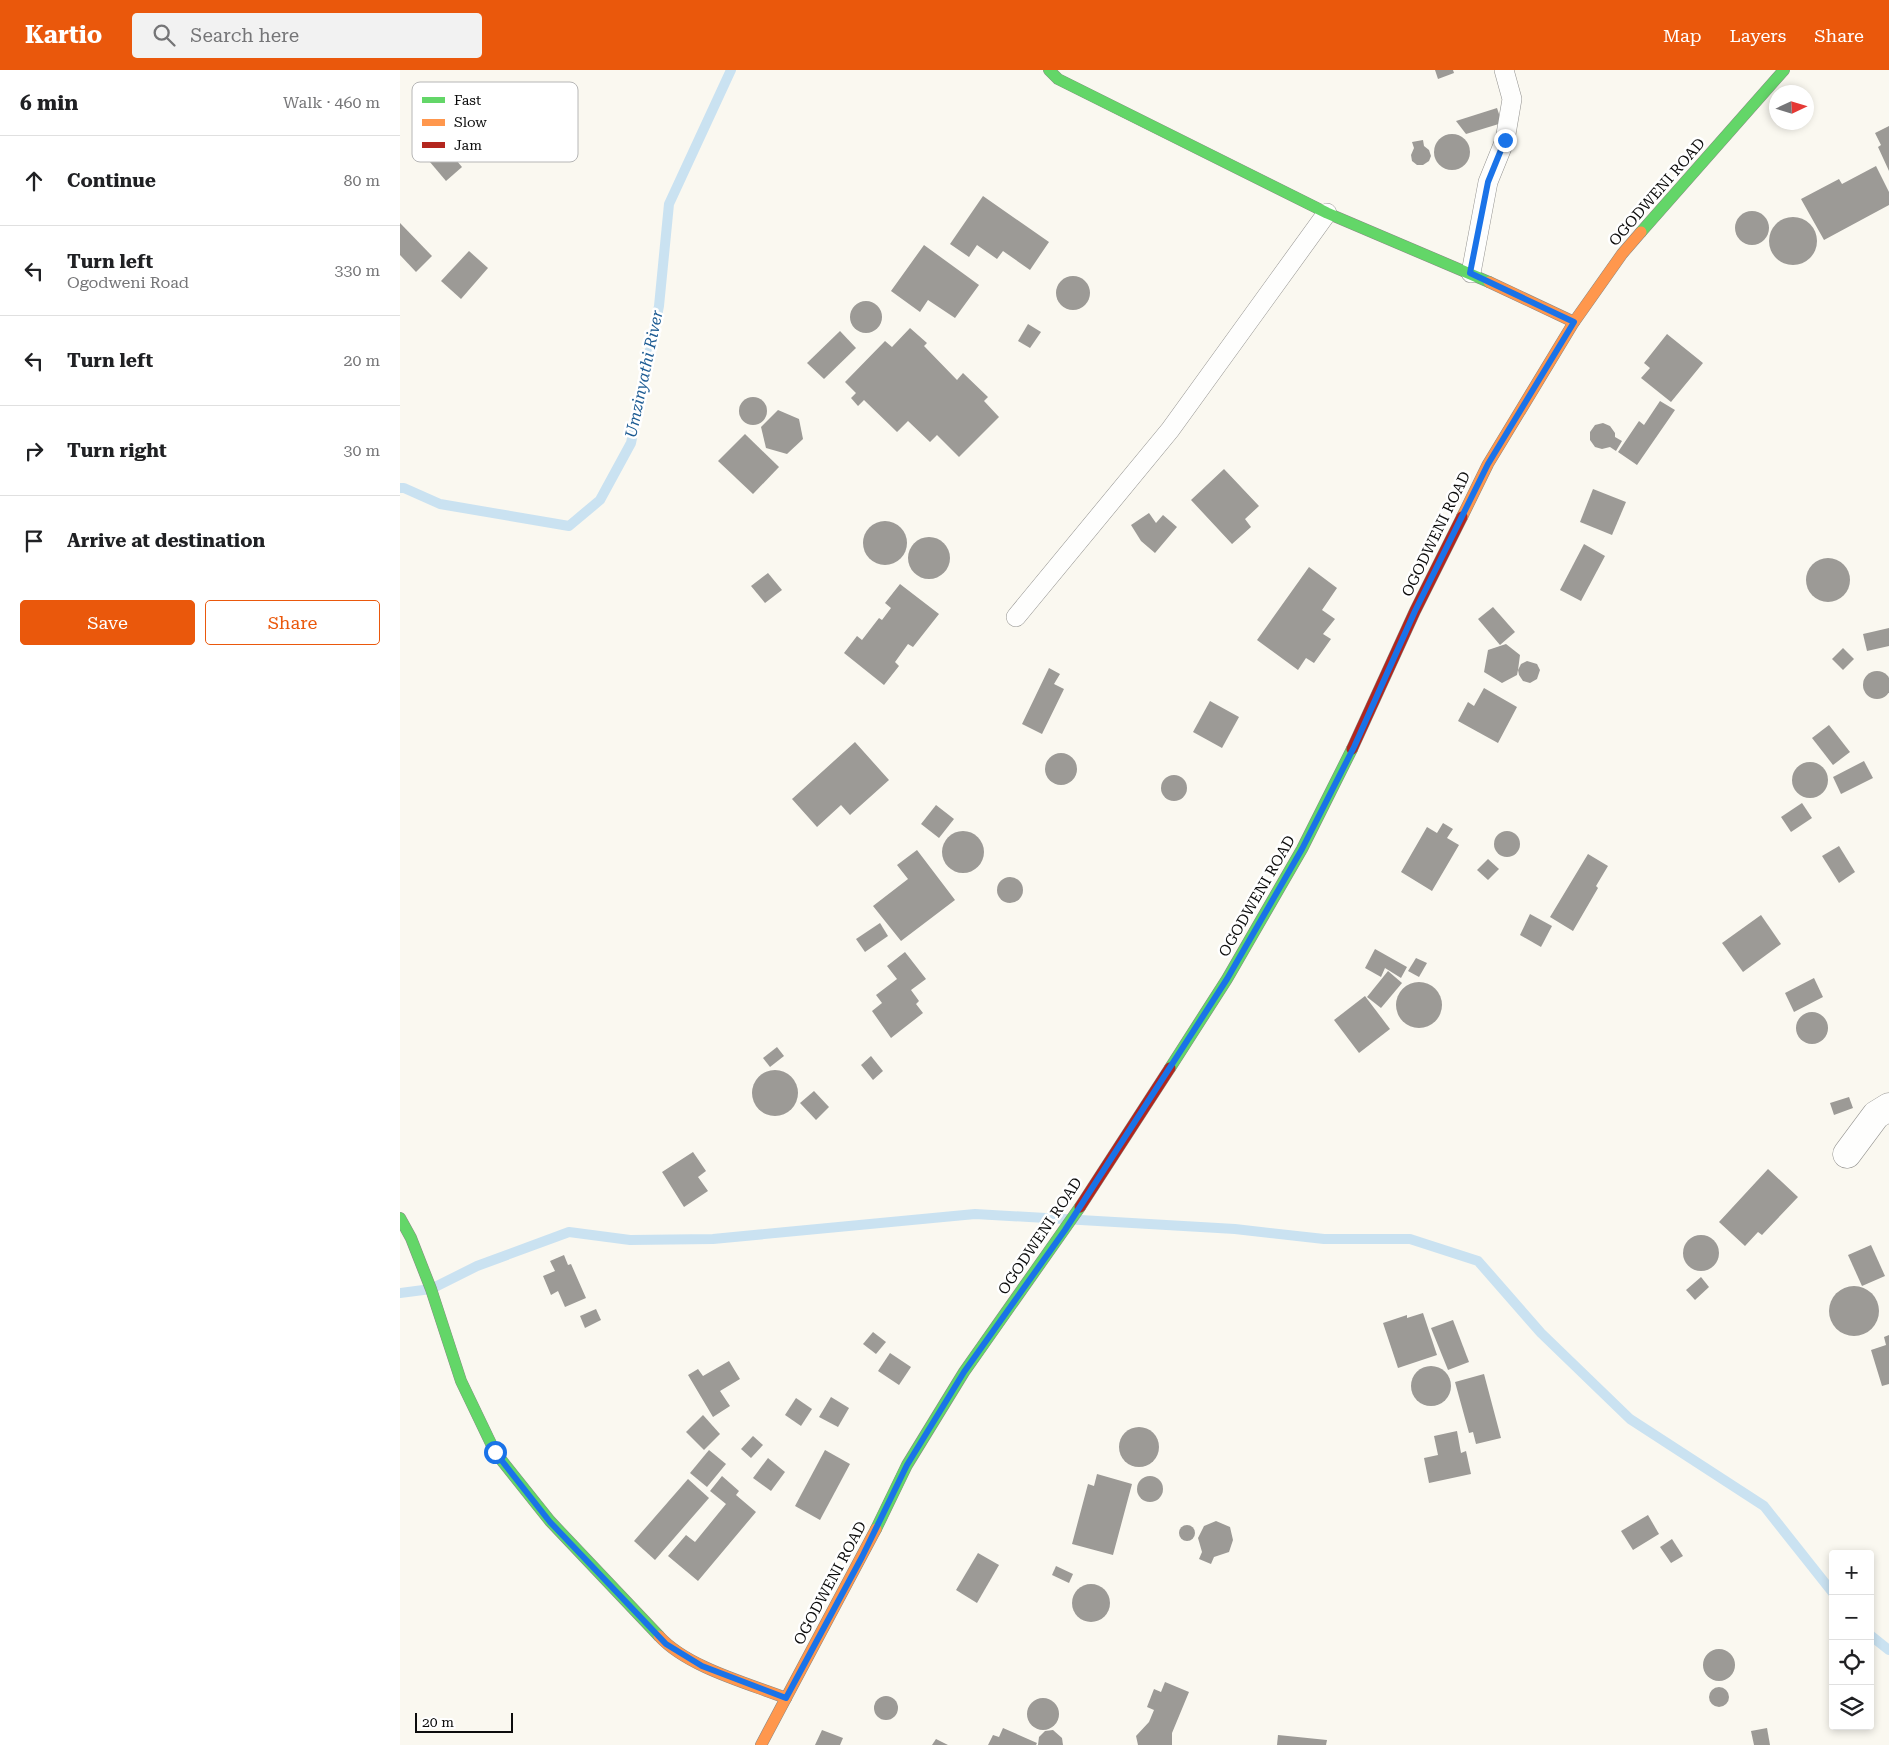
<!DOCTYPE html>
<meta charset="utf-8">
<style>
body{margin:0;font-family:"Roboto Serif",serif;background:#f2f2f2;color:#202124}
.controls{position:absolute;right:15px;bottom:15px;display:grid;overflow:hidden;border-radius:5px;box-shadow:0 2px 8px #0003}
.controls button{width:45px;height:45px;display:grid;place-items:center;padding:0;border:0;border-bottom:1px solid #e0e0e0;background:#fff;color:#202124;font:25px sans-serif}
.compass{position:absolute;left:1369px;top:15px;width:45px;height:45px;border-radius:50%;background:#fff;box-shadow:0 2px 8px #0003;rotate:86deg}
.scale{position:absolute;left:15px;bottom:12px;width:98px;box-sizing:border-box;padding-left:5px;border:2px solid #0c0c0c;border-top:0;font-size:14px;line-height:18px;white-space:nowrap;color:#0c0c0c;-webkit-text-stroke:4px #fff;paint-order:stroke}
.stop{position:absolute;width:15px;height:15px;margin:-11px;border:4px solid #1a73e8;border-radius:50%;background:#fff}
.stop.end{background:#1a73e8;border-color:#fff;box-shadow:0 1px 5px #0008}
.list{margin:0;padding:0;list-style:none}
h2{display:flex;justify-content:space-between;align-items:center;height:65px;margin:0;padding:0 20px;font-size:21px}
h2 small{font-size:16px;font-weight:400;color:#757577}
.list li{display:grid;grid-template-columns:32px 1fr auto;gap:15px;align-items:center;box-sizing:border-box;height:90px;padding:0 20px;border-top:1px solid #e0e0e0}
.list b{display:block;font-size:19px;white-space:nowrap}
.list p{margin:0;font-size:16px;white-space:nowrap;color:#757577}
.list em{font-size:16px;font-style:normal;color:#757577}
.actions{display:flex;gap:10px;padding:15px 20px}
.actions a{flex:1;padding:11px 0;border:1px solid #ea580c;border-radius:5px;text-align:center;font-size:18px;color:#ea580c}
.actions .main{background:#ea580c;color:#fff}
.icon{flex:none;width:28px;height:28px;fill:none;stroke:currentColor;stroke-width:2;stroke-linecap:round;stroke-linejoin:round}
.map{position:relative;flex:none;width:1489px;height:1675px;overflow:hidden}
header{display:flex;align-items:center;gap:30px;box-sizing:border-box;height:70px;padding:0 25px;background:#ea580c;color:#fff}
header strong{font-size:24px}
nav{display:flex;gap:28px;margin-inline-start:auto;font-size:18px}
.search{width:350px;height:45px;background:#f2f2f2;display:flex;align-items:center;gap:12px;box-sizing:border-box;padding:0 18px;border-radius:5px;color:#757577;font-size:19px}
main{display:flex}
aside{flex:1;background:#fff}
.map>svg:first-child{display:block}
.lines{fill:none;stroke-linecap:round;stroke-linejoin:round}
.stream{stroke:#cae2f1;stroke-width:10}
.building{fill:#9c9a96}
.lane-casing{stroke:#93928f;stroke-width:20}
.street-casing{stroke:#93928f;stroke-width:29}
.fast-casing{stroke:#8a8985;stroke-width:12}
.slow-casing{stroke:#8a8985;stroke-width:12}
.jam-casing{stroke:#8a8985;stroke-width:12}
.lane{stroke:#fefefd;stroke-width:19}
.street{stroke:#fefefd;stroke-width:28}
.fast{stroke:#63d668;stroke-width:11}
.slow{stroke:#ff974d;stroke-width:11}
.jam{stroke:#b3261e;stroke-width:11}
.route{stroke:#1a73e8;stroke-width:6}
.labels{text-anchor:middle;dominant-baseline:central;stroke-width:5;stroke-linejoin:round;paint-order:stroke}
.street-label{font-size:15px;fill:#0c0c0c;stroke:#fff}
.water-label{font-size:16px;font-style:italic;fill:#1f5d94;stroke:#fff}
.key{fill:#fff;stroke:#b6b6b6;stroke-width:1}
.key-label{font-size:14px;fill:#0c0c0c}
</style>
<header>
<strong>Kartio</strong>
<div class="search"><svg class="icon" aria-label="search" viewBox="0 0 24 24"><circle cx="10" cy="10" r="6"/><path d="M15 15l6 6"/></svg>Search here</div>
<nav><a>Map</a><a>Layers</a><a>Share</a></nav>
</header>
<main>
<aside>
<h2>6 min<small>Walk · 460 m</small></h2>
<ul class="list">
<li><svg class="icon" aria-label="ahead" viewBox="0 0 24 24"><path d="M12 20V5M6 11l6-6 6 6"/></svg><div><b>Continue</b></div><em>80 m</em></li>
<li><svg class="icon" aria-label="left" viewBox="0 0 24 24"><path d="M17 20v-9H6M10 6l-5 5 5 5"/></svg><div><b>Turn left</b><p>Ogodweni Road</p></div><em>330 m</em></li>
<li><svg class="icon" aria-label="left" viewBox="0 0 24 24"><path d="M17 20v-9H6M10 6l-5 5 5 5"/></svg><div><b>Turn left</b></div><em>20 m</em></li>
<li><svg class="icon" aria-label="right" viewBox="0 0 24 24"><path d="M7 20v-9h11M14 6l5 5-5 5"/></svg><div><b>Turn right</b></div><em>30 m</em></li>
<li><svg class="icon" aria-label="arrive" viewBox="0 0 24 24"><path d="M6 21V4h12l-3 4 3 4H6"/></svg><div><b>Arrive at destination</b></div></li>
</ul>
<div class="actions"><a class="main">Save</a><a>Share</a></div>
</aside>
<div class="map">
<svg width="1489" height="1675" viewBox="0 0 1489 1675">
<rect width="100%" height="100%" fill="#faf8f0"/>
<g class="lines">
<!-- stream -->
<g class="stream">
<polyline points="0,418 4,418 40,434 169,456 200,430 231,373 259,236 269,134 331,0"/>
<polyline points="0,1223 31,1219 77,1196 169,1162 230,1170 313,1169 575,1144 835,1159 924,1169 1010,1169 1078,1191 1141,1263 1230,1349 1364,1436 1433,1523"/>
<polyline points="1470,1565 1489,1580"/>
</g>
</g>
<!-- building -->
<g class="building">
<polygon points="1035,0 1053,0 1054,3 1038,9"/>
<polygon points="1097,38 1102,53 1066,64 1056,51"/>
<polygon points="1489,56 1489,101 1478,77 1481,75 1475,63"/>
<circle cx="1052" cy="82" r="18"/>
<polygon points="1023,70 1024,76 1029,80 1031,86 1029,91 1023,95 1017,95 1012,91 1011,85 1014,78 1012,72"/>
<polygon points="40,71 62,97 46,111 24,85"/>
<polygon points="1476,96 1489,122 1489,135 1424,170 1401,129 1439,109 1442,114"/>
<polygon points="583,126 649,172 630,200 603,181 597,189 577,175 569,187 550,174"/>
<circle cx="1352" cy="158" r="17"/>
<circle cx="1393" cy="171" r="24"/>
<polygon points="0,153 32,186 16,202 0,185"/>
<polygon points="524,175 579,215 555,248 528,230 520,242 491,221"/>
<polygon points="69,181 88,198 61,229 41,211"/>
<circle cx="673" cy="223" r="17"/>
<circle cx="466" cy="247" r="16"/>
<polygon points="628,254 641,262 630,278 618,271"/>
<polygon points="510,258 527,273 524,276 557,310 563,303 588,327 584,331 599,347 559,387 537,365 530,372 508,351 497,362 464,330 458,336 451,328 456,323 445,312 485,271 492,277"/>
<polygon points="440,261 456,278 424,309 407,293"/>
<polygon points="1267,264 1303,293 1271,332 1241,308 1250,298 1244,293"/>
<circle cx="353" cy="341" r="14"/>
<polygon points="1260,331 1275,340 1237,395 1218,382 1239,351 1244,355"/>
<polygon points="378,340 399,349 403,369 387,384 366,378 361,357"/>
<polygon points="1203,353 1210,356 1215,363 1215,367 1222,371 1216,381 1210,377 1202,379 1195,377 1190,370 1190,362 1195,355"/>
<polygon points="345,364 379,397 353,424 318,391"/>
<polygon points="824,399 859,436 845,449 851,457 832,474 791,430"/>
<polygon points="1193,419 1226,432 1212,465 1180,452"/>
<polygon points="749,443 756,453 763,445 777,457 755,483 741,471 731,455"/>
<circle cx="485" cy="473" r="22"/>
<circle cx="529" cy="488" r="21"/>
<polygon points="1184,474 1205,486 1181,531 1160,520"/>
<circle cx="1428" cy="510" r="22"/>
<polygon points="909,497 937,518 922,540 935,549 923,564 931,569 914,593 906,588 898,600 857,570"/>
<polygon points="368,503 382,520 365,533 351,516"/>
<polygon points="500,514 539,544 513,577 508,574 495,592 499,596 484,615 444,583 457,566 462,570 479,548 482,550 491,538 485,533"/>
<polygon points="1093,537 1115,562 1100,575 1078,549"/>
<polygon points="1489,558 1489,576 1467,581 1463,564"/>
<polygon points="1106,574 1120,585 1118,600 1121,594 1127,591 1137,594 1140,600 1137,609 1130,613 1123,611 1119,605 1118,600 1117,605 1102,613 1084,602 1088,580"/>
<polygon points="1443,578 1454,589 1443,600 1432,589"/>
<polygon points="649,598 660,604 654,614 664,619 642,664 622,654"/>
<circle cx="1477" cy="615" r="14"/>
<polygon points="1084,618 1117,637 1098,673 1058,651 1068,632 1074,636"/>
<polygon points="810,631 839,647 822,678 793,662"/>
<polygon points="1429,655 1450,682 1433,695 1412,668"/>
<polygon points="455,672 489,710 450,745 441,735 417,757 392,729"/>
<circle cx="661" cy="699" r="16"/>
<polygon points="1464,691 1473,708 1441,724 1433,707"/>
<circle cx="1410" cy="710" r="18"/>
<circle cx="774" cy="718" r="13"/>
<polygon points="1402,733 1412,748 1391,762 1381,747"/>
<polygon points="536,735 554,749 539,768 521,754"/>
<polygon points="1043,753 1053,759 1047,768 1059,775 1032,821 1001,802 1027,757 1037,763"/>
<circle cx="563" cy="782" r="21"/>
<circle cx="1107" cy="774" r="13"/>
<polygon points="1439,776 1455,802 1439,813 1422,786"/>
<polygon points="517,780 555,830 501,871 473,836 508,809 497,795"/>
<polygon points="1188,784 1208,796 1196,816 1198,818 1173,861 1150,847"/>
<polygon points="1088,789 1099,799 1088,810 1077,800"/>
<circle cx="610" cy="820" r="13"/>
<polygon points="1130,844 1152,856 1141,877 1120,865"/>
<polygon points="1361,845 1381,874 1343,902 1322,873"/>
<polygon points="480,853 488,866 465,882 456,869"/>
<polygon points="975,879 1007,897 1001,908 985,898 981,907 965,898"/>
<polygon points="505,882 526,909 511,920 519,931 516,934 523,943 491,968 472,941 482,933 476,925 497,909 487,896"/>
<polygon points="1016,888 1027,893 1019,907 1008,901"/>
<polygon points="988,901 1002,913 981,938 967,927"/>
<polygon points="1414,908 1423,927 1394,942 1385,923"/>
<circle cx="1019" cy="935" r="23"/>
<polygon points="965,926 990,959 959,983 934,950"/>
<circle cx="1412" cy="958" r="16"/>
<polygon points="377,977 384,986 370,997 363,988"/>
<polygon points="471,986 483,1001 473,1010 461,995"/>
<circle cx="375" cy="1023" r="23"/>
<polygon points="414,1021 429,1037 416,1050 400,1033"/>
<polygon points="1449,1027 1453,1038 1434,1045 1430,1033"/>
<polygon points="293,1082 306,1101 298,1107 308,1121 284,1137 262,1102"/>
<polygon points="1368,1099 1398,1127 1362,1165 1358,1162 1345,1176 1319,1152"/>
<circle cx="1301" cy="1183" r="18"/>
<polygon points="1471,1175 1485,1206 1462,1216 1448,1185"/>
<polygon points="164,1185 168,1195 171,1194 186,1228 165,1237 158,1221 151,1225 143,1206 155,1201 150,1191"/>
<polygon points="1301,1207 1309,1217 1295,1230 1286,1220"/>
<circle cx="1454" cy="1241" r="25"/>
<polygon points="196,1239 201,1250 185,1258 180,1246"/>
<polygon points="1023,1243 1037,1285 998,1298 983,1253 1007,1245 1007,1248"/>
<polygon points="1053,1250 1069,1292 1048,1300 1031,1258"/>
<polygon points="473,1262 486,1272 476,1284 463,1274"/>
<polygon points="1489,1265 1489,1314 1482,1316 1471,1280 1486,1275 1484,1267"/>
<polygon points="490,1283 511,1297 499,1315 478,1301"/>
<polygon points="329,1291 340,1309 320,1321 330,1336 313,1347 288,1305 298,1299 303,1306"/>
<circle cx="1031" cy="1316" r="20"/>
<polygon points="1084,1304 1101,1368 1076,1374 1073,1362 1069,1363 1055,1312"/>
<polygon points="431,1327 449,1338 438,1357 419,1347"/>
<polygon points="396,1328 412,1339 401,1356 385,1345"/>
<polygon points="303,1345 320,1364 304,1380 286,1362"/>
<circle cx="739" cy="1377" r="20"/>
<polygon points="1057,1361 1061,1383 1066,1381 1071,1404 1029,1413 1024,1388 1038,1385 1034,1366"/>
<polygon points="353,1366 363,1375 351,1388 341,1379"/>
<polygon points="309,1380 326,1394 307,1417 290,1403"/>
<polygon points="425,1380 450,1394 420,1450 395,1436"/>
<polygon points="368,1388 385,1402 371,1421 353,1408"/>
<polygon points="697,1404 732,1414 713,1485 672,1474 688,1414 694,1416"/>
<circle cx="750" cy="1419" r="13"/>
<polygon points="322,1406 339,1421 336,1425 356,1442 298,1511 268,1486 286,1465 295,1472 326,1434 310,1421"/>
<polygon points="288,1409 309,1428 255,1490 234,1471"/>
<polygon points="1248,1445 1259,1464 1233,1480 1221,1461"/>
<polygon points="816,1451 830,1457 833,1470 829,1482 814,1487 811,1494 799,1489 802,1482 798,1468 804,1456"/>
<circle cx="787" cy="1463" r="8"/>
<polygon points="1272,1469 1283,1486 1271,1493 1260,1477"/>
<polygon points="578,1483 599,1495 577,1533 556,1520"/>
<polygon points="656,1496 673,1504 669,1513 652,1505"/>
<circle cx="691" cy="1533" r="19"/>
<circle cx="1319" cy="1595" r="16"/>
<polygon points="765,1612 789,1622 772,1663 772,1675 738,1675 736,1666 749,1652 754,1640 747,1637 754,1619 761,1622"/>
<circle cx="1319" cy="1627" r="10"/>
<circle cx="486" cy="1638" r="12"/>
<circle cx="643" cy="1644" r="16"/>
<polygon points="603,1658 637,1673 636,1675 588,1675 593,1665 599,1667"/>
<polygon points="1367,1658 1370,1675 1354,1675 1351,1661"/>
<polygon points="422,1660 443,1668 440,1675 415,1675"/>
<polygon points="653,1660 662,1668 663,1675 638,1675 639,1667 645,1661"/>
<polygon points="878,1665 927,1670 926,1675 877,1675"/>
<polygon points="536,1669 548,1675 532,1675"/>
</g>
<g class="lines">
<!-- lane casing -->
<g class="lane-casing">
<g id="lane">
<polyline points="1071,203 1088,112 1105,70 1112,29 1104,0"/>
<polyline points="616,547 770,360 927,143"/>
</g>
</g>
<!-- street casing -->
<g class="street-casing">
<polyline id="street" points="1447,1084 1476,1045 1489,1037"/>
</g>
<!-- fast casing -->
<g class="fast-casing">
<g id="fast">
<polyline points="649,0 658,9 927,143 1089,212"/>
<polyline points="1241,162 1384,0"/>
<polyline points="770,998 827,909 902,779 952,679"/>
<polyline points="0,1148 11,1168 31,1219 61,1311 95,1382 150,1451 259,1566"/>
<polyline points="476,1459 507,1395 564,1302 680,1137"/>
</g>
</g>
<!-- slow casing -->
<g class="slow-casing">
<g id="slow">
<polyline points="1089,212 1174,252"/>
<polyline points="1062,447 1088,394 1174,252 1222,184 1241,162"/>
<path d="M259 1566C287 1597 347 1613 386 1628"/>
<polyline points="361,1675 476,1459"/>
</g>
</g>
<!-- jam casing -->
<g class="jam-casing">
<g id="jam">
<polyline points="952,679 1015,541 1062,447"/>
<polyline points="680,1137 770,998"/>
</g>
</g>
<!-- lane -->
<use href="#lane" class="lane"/>
<!-- street -->
<use href="#street" class="street"/>
<!-- fast -->
<use href="#fast" class="fast"/>
<!-- slow -->
<use href="#slow" class="slow"/>
<!-- jam -->
<use href="#jam" class="jam"/>
</g>
<g class="lines">
<!-- route -->
<polyline class="route" points="95,1382 150,1452 266,1574 302,1596 386,1628 462,1487 507,1395 564,1302 665,1160 827,909 902,779 954,677 1015,541 1088,394 1174,252 1070,203 1088,112 1105,70"/>
</g>
<g class="labels">
<!-- street labels -->
<g class="street-label">
<text transform="translate(1257 122) rotate(-49)">OGODWENI ROAD</text>
<text transform="translate(1036 464) rotate(-64)">OGODWENI ROAD</text>
<text transform="translate(857 826) rotate(-60)">OGODWENI ROAD</text>
<text transform="translate(640 1166) rotate(-56)">OGODWENI ROAD</text>
<text transform="translate(430 1513) rotate(-62)">OGODWENI ROAD</text>
</g>
<!-- water labels -->
<g class="water-label">
<text transform="translate(244 304) rotate(-78)">Umzinyathi River</text>
</g>
</g>
<!-- legend -->
<rect x="12" y="12" width="166" height="80" rx="8" class="key"/>
<rect x="22" y="27" width="23" height="6" fill="#63d668"/>
<rect x="22" y="49" width="23" height="7" fill="#ff974d"/>
<rect x="22" y="72" width="23" height="6" fill="#b3261e"/>
<g class="key-label">
<text x="54" y="35">Fast</text>
<text x="54" y="57">Slow</text>
<text x="54" y="80">Jam</text>
</g>
</svg>
<div class="controls">
<button>+</button>
<button>−</button>
<button><svg class="icon" aria-label="locate" viewBox="0 0 24 24"><circle cx="12" cy="12" r="6"/><path d="M12 2v4M12 18v4M2 12h4M18 12h4"/></svg></button>
<button><svg class="icon" aria-label="layers" viewBox="0 0 24 24"><path d="M12 4l9 5-9 5-9-5zM3 14l9 5 9-5"/></svg></button>
</div>
<svg class="compass" viewBox="-18 -18 36 36"><path d="M0-13l5 13h-10z" fill="#e53935"/><path d="M0 13l5-13h-10z" fill="#757577"/></svg>
<div class="scale">20 m</div>
<div class="stop" style="left:95px;top:1382px"></div>
<div class="stop end" style="left:1105px;top:70px"></div>
</div>
</main>
